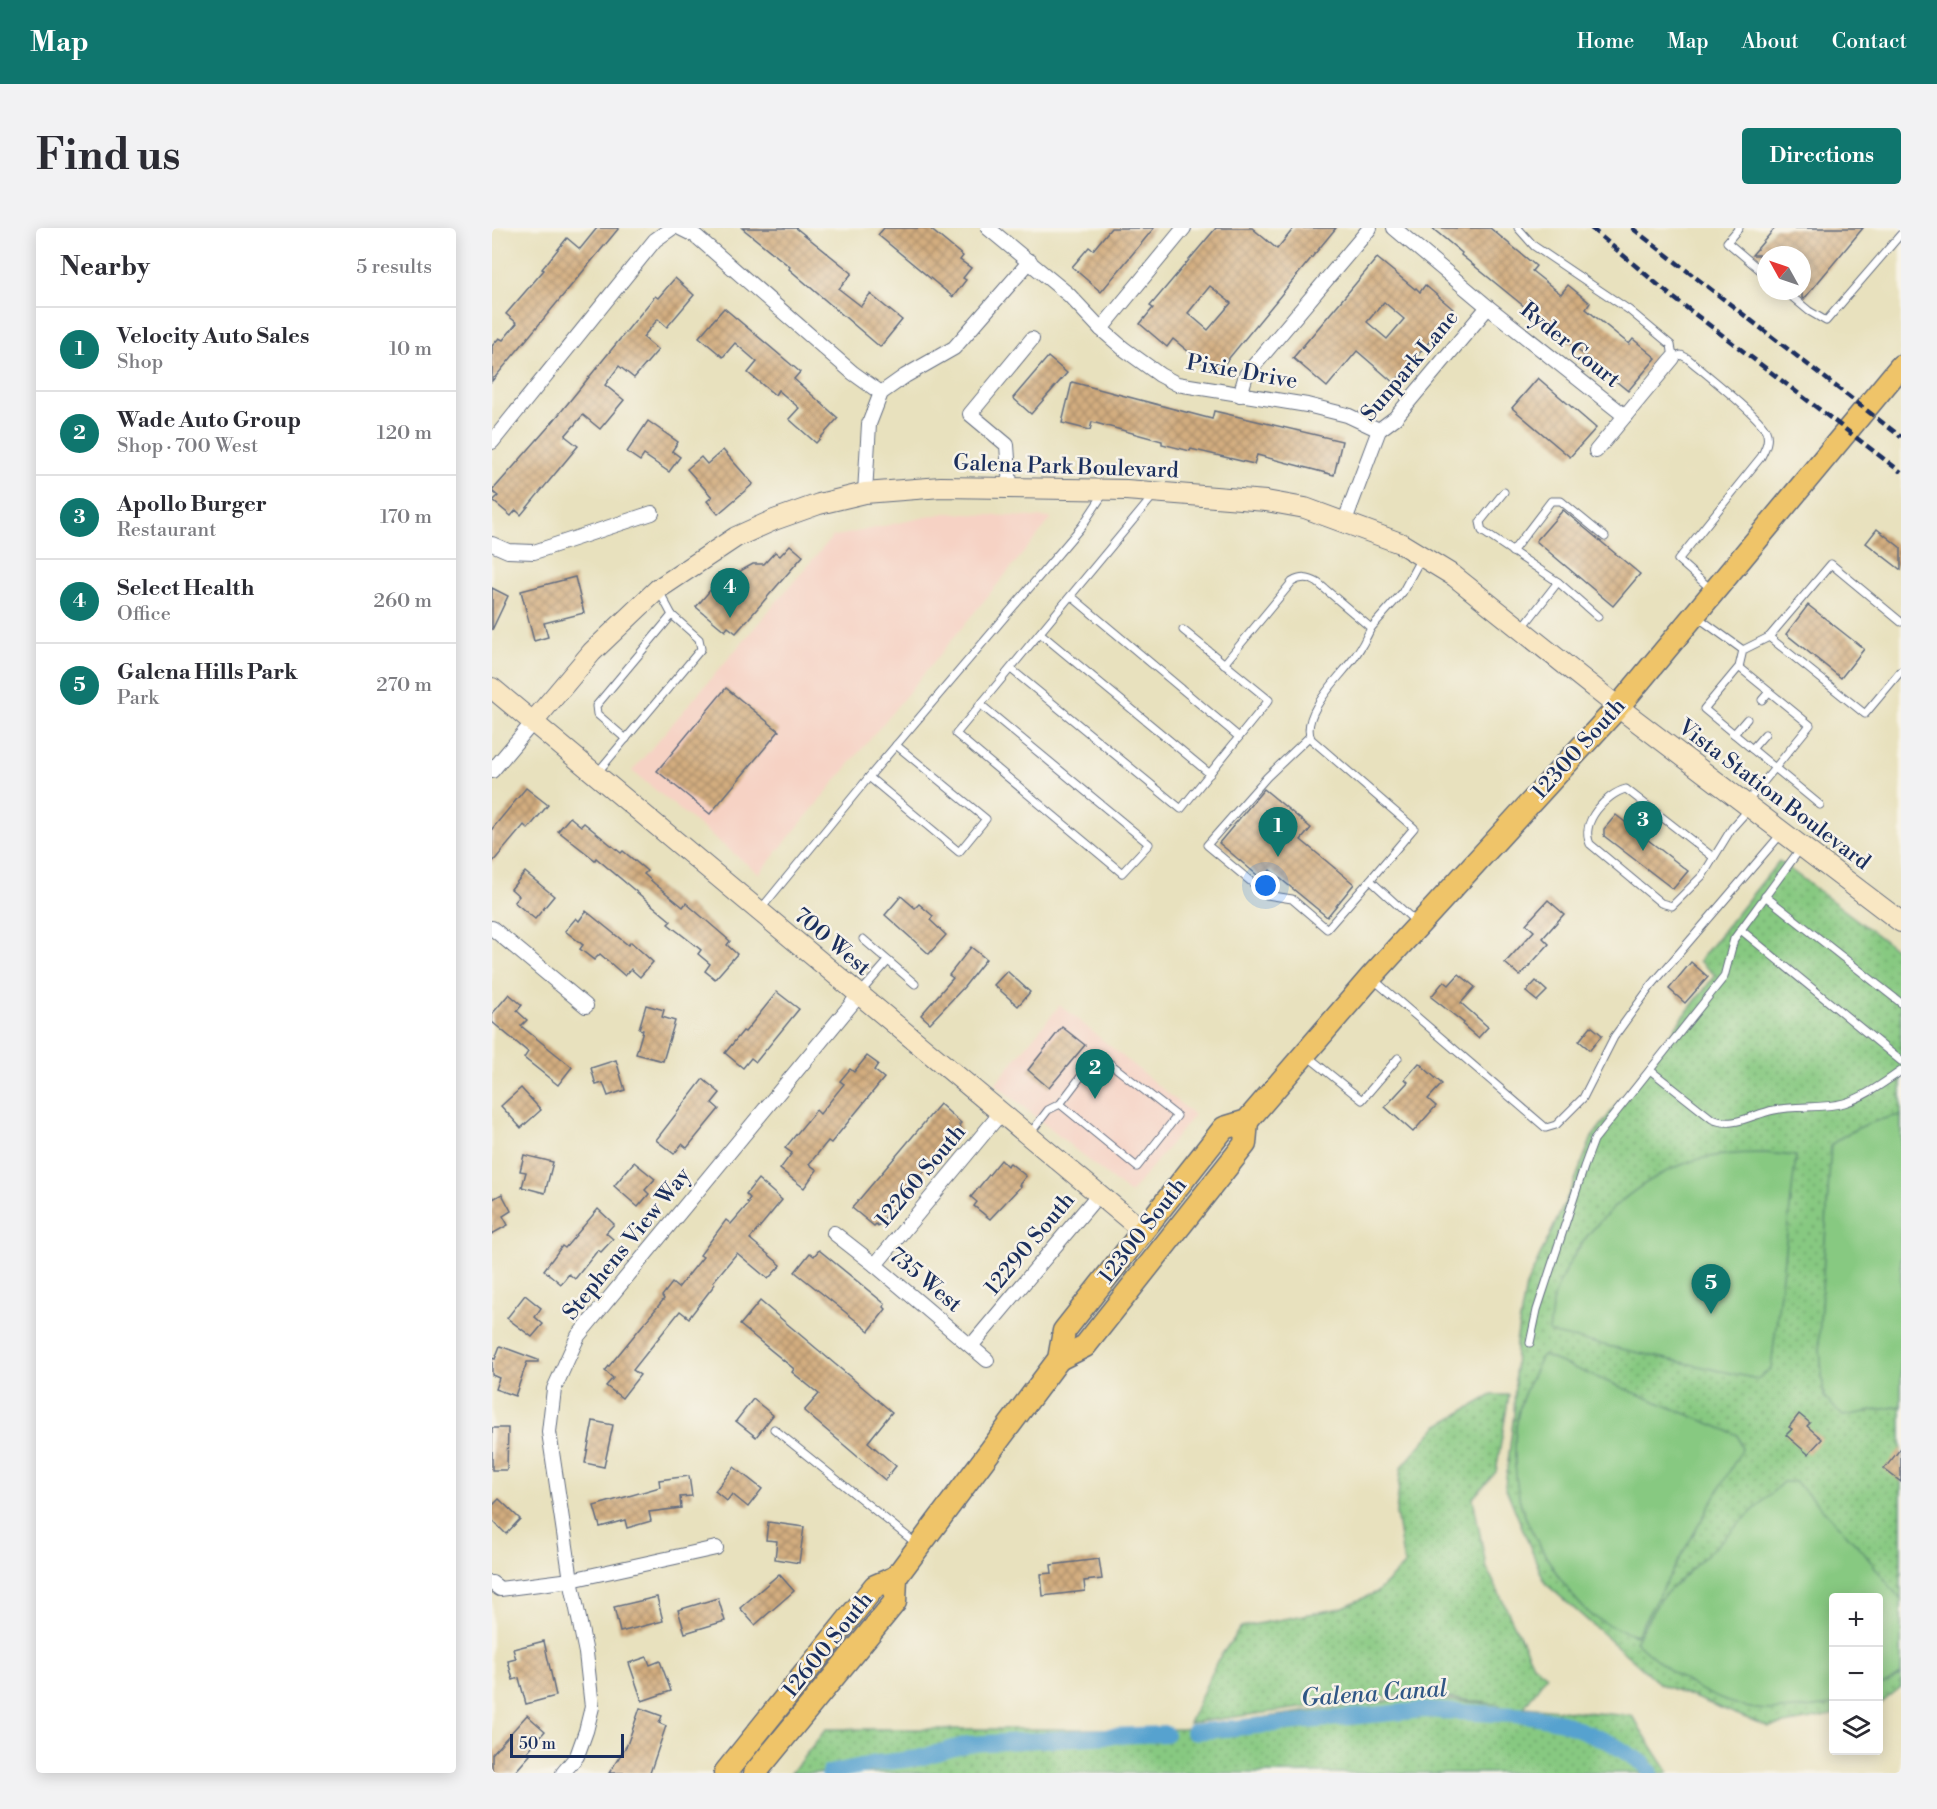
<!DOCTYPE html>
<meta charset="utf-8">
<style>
body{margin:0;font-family:"Libre Bodoni",serif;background:#f2f2f3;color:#2b2b33}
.controls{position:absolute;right:18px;bottom:18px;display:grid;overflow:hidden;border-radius:6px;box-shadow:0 3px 15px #0003}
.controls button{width:54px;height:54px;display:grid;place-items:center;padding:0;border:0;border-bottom:2px solid #e1e1e2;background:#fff;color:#2b2b33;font:30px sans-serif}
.compass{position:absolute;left:1265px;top:18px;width:54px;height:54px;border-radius:50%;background:#fff;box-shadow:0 3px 15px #0003;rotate:310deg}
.scale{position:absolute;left:18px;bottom:15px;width:114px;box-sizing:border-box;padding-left:6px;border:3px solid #1b2f5e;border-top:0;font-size:16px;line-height:21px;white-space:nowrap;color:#1b2f5e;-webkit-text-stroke:4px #f7f3e8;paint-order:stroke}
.you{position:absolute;left:774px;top:658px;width:21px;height:21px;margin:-15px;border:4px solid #fff;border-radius:50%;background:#1a73e8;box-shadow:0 0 0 9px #1a73e833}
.badge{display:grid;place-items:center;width:39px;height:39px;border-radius:50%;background:#0f766e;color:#fff;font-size:20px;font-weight:700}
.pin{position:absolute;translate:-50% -50px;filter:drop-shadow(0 2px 3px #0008)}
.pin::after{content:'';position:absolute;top:32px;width:21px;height:18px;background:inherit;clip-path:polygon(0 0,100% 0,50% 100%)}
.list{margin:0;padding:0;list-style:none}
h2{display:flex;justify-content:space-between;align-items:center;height:78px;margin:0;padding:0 24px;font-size:26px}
h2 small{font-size:20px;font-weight:400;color:#7c7c81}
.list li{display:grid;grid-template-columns:39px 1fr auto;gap:18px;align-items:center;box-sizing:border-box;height:84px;padding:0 24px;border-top:2px solid #e1e1e2}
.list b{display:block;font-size:22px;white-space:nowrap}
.list p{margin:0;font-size:20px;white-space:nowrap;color:#7c7c81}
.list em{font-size:20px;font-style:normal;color:#7c7c81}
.icon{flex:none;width:33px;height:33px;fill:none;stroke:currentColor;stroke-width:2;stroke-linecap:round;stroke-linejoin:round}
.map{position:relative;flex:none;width:1409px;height:1545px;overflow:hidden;border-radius:6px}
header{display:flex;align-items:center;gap:36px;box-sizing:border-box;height:84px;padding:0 30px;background:#0f766e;color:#fff}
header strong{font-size:28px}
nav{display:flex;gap:33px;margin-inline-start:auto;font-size:21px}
.intro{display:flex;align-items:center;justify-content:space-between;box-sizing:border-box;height:144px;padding:0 36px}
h1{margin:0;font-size:42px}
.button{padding:15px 27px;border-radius:6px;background:#0f766e;color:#fff;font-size:21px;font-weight:700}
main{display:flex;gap:36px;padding:0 36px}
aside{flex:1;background:#fff;border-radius:6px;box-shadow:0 3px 15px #0003}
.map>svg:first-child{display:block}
.built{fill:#f6d2c4}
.grass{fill:url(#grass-dots);stroke:#517c70;stroke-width:1.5}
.pitch{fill:#87c981;stroke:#517c70;stroke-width:1.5}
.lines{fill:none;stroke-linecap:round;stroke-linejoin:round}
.canal{stroke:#57a2cf;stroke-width:16}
.building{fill:url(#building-cross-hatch);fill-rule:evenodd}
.lane-casing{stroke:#636d80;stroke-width:9}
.street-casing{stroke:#636d80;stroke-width:16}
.secondary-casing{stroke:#636d80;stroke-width:22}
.primary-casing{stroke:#636d80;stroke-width:25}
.lane{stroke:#fff;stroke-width:7}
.street{stroke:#fff;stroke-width:14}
.secondary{stroke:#f9e7c3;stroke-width:20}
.primary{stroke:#efc469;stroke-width:22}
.rail{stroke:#1b2f5e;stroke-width:4.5;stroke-dasharray:9 4.5;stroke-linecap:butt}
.labels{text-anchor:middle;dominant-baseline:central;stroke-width:5;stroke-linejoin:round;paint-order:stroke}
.street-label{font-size:22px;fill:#1b2f5e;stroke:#f7f3e8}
.water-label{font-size:24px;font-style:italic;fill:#305786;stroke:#f7f3e8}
</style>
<header>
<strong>Map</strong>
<nav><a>Home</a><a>Map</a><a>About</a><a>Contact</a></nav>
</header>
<div class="intro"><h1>Find us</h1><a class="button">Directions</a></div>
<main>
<aside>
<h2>Nearby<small>5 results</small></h2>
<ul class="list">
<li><span class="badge">1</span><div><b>Velocity Auto Sales</b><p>Shop</p></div><em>10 m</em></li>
<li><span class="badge">2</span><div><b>Wade Auto Group</b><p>Shop · 700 West</p></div><em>120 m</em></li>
<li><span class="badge">3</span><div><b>Apollo Burger</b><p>Restaurant</p></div><em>170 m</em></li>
<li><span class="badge">4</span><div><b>Select Health</b><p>Office</p></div><em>260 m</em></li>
<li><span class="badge">5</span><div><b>Galena Hills Park</b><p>Park</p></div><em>270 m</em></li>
</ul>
</aside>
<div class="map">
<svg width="1409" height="1545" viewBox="0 0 1409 1545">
<defs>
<pattern id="grass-dots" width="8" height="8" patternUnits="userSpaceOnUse" patternTransform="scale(1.5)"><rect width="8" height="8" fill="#87c981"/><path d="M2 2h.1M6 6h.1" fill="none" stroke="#6ea46d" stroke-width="1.8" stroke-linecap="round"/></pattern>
<pattern id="building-cross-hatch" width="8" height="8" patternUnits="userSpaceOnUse" patternTransform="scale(1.5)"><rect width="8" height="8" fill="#d3ad7f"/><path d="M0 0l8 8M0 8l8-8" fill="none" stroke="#aa8d6b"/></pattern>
</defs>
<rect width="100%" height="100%" fill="#f7f3e8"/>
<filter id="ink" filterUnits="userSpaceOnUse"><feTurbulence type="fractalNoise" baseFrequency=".0167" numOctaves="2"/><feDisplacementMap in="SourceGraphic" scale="12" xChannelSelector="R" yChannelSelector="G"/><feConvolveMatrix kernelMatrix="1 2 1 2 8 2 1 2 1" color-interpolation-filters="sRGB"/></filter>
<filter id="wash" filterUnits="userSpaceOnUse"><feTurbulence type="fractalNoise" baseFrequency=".008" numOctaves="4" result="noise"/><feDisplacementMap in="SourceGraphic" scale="24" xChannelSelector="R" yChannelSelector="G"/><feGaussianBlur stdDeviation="1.35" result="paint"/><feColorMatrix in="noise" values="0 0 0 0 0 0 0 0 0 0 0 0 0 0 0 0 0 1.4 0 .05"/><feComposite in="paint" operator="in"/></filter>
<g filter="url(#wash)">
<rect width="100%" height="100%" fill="#e8e1be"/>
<!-- built -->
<g class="built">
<polygon points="453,285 560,290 267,646 140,543 340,309"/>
<polygon points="568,777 702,887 638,966 503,856"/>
</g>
<!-- grass -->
<g class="grass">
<polygon points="1287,633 1409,725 1409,1459 1387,1477 1386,1370 1342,1370 1341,1487 1277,1499 1168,1456 1053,1355 1013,1258 1022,1185 1024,1114 1034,1058 1082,955 1100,909 1223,747 1207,733"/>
<polygon points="1000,1167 1017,1167 1004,1244 981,1270 994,1338 1041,1436 1055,1447 1032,1479 1140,1488 1177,1545 299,1545 334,1501 690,1501 920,1469 1009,1477 920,1465 697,1495 725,1433 749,1399 849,1380 885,1364 912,1337 904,1285 909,1240 945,1198"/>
</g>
<!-- pitch -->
<g class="pitch">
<path d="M1409 887V1178L1351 1188 1332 1169 1327 1110 1339 917C1358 901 1385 891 1409 887Z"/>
<path d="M1273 925 1304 928 1279 1141 1265 1151 1057 1105C1059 1088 1060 1071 1067 1056 1091 1000 1139 955 1197 934 1221 926 1248 925 1273 925Z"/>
<path d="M1050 1127 1246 1207 1250 1221 1144 1407C1128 1402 1107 1394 1095 1383 1072 1362 1033 1299 1027 1269 1022 1244 1021 1203 1028 1178 1033 1160 1043 1143 1050 1127Z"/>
<path d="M1291 1254H1304L1368 1320 1409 1372V1447L1387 1459 1386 1370H1342L1341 1477C1313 1480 1277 1486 1249 1478 1207 1467 1174 1441 1143 1413L1168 1371Z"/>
</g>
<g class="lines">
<!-- canal -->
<g class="canal">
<polyline points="701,1504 932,1482 1040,1488 1070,1494 1119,1515 1152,1536 1159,1545"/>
<polyline points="337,1545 379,1536 427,1530 476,1516 617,1508 674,1506"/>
</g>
</g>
<g id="blocks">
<!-- building -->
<g class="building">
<polygon points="105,0 127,0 0,153 0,118 7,110 11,112 25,95 14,86 52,42 50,41 75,10 88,21"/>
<polygon points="250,0 304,0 360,45 347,61 369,78 378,66 410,92 388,119 297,41 298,39"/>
<polygon points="392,0 437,0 471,28 468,32 479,40 471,50 474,52 461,69 386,7"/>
<polygon points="619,0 662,0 609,64 580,39 597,19 601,22"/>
<path d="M724 0H760L785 21 802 0H844L724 146 681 111 675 119 648 96 661 80 658 78ZM718 58 739 75 716 102 696 85Z"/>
<polygon points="940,0 998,0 1044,38 1040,43 1069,66 1076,57 1098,75 1094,81 1137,116 1141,111 1164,130 1136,163 969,27 970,25"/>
<polygon points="1283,0 1371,0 1312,71 1310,70 1310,27 1260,27"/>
<path d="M885 30 923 61 924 60 928 64 933 57 961 81 941 105 943 107 902 155 865 123 835 159 801 130ZM892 74 912 91 895 111 875 94Z"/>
<polygon points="183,50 202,67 175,99 166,91 151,109 166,122 142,150 127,138 113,157 132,172 108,201 91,187 73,208 86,218 29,287 24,282 19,288 1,273 6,268 0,263 59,196 163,68 166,70"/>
<polygon points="232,80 308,144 302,151 346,190 324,215 297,191 307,180 286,162 283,167 256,145 265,134 243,115 231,129 207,109"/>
<polygon points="556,129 575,145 539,186 521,170"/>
<polygon points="1046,150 1104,200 1078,229 1020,180"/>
<polygon points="580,154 720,191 722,183 850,213 842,247 765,227 762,236 699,221 698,223 670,216 670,213 600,194 598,202 570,195"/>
<polygon points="156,193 186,214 180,223 188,229 177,244 152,227 148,233 135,224"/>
<polygon points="231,222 261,256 226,286 215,273 220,269 195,241 209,229 215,236"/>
<polygon points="1071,282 1148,346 1121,378 1044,313"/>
<polygon points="1385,301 1409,320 1409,342 1374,315"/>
<polygon points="298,317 311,328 244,405 236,399 233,403 204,379 226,353 231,358 241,347 261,336 272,336 283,324 288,328"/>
<polygon points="83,349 92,385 52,395 56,409 42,413 29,363"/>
<polygon points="0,360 16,368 0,402"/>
<polygon points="1316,377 1372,421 1349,450 1294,406"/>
<polygon points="234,460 287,503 218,586 165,543"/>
<polygon points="34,560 56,577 36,601 32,597 0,635 0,601"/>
<polygon points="772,561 819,600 809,612 862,656 835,689 778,642 771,652 727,615"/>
<polygon points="1124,587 1196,643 1181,661 1112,608 1112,601"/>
<polygon points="78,589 89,598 92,595 129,625 131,623 155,643 152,646 163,656 191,679 194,675 238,713 235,717 245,726 223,751 213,743 218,736 206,726 209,722 176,696 179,693 104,630 103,632 66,603"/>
<polygon points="33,644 62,668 43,691 22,674 27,668 19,661"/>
<polygon points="409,668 423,680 427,676 441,688 438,692 454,707 437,726 393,687"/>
<polygon points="1056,672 1072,686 1051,710 1057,716 1028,748 1013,735 1042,703 1034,696"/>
<polygon points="94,683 136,717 139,714 161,734 148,749 139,741 133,748 108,726 102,732 88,721 91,717 73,703 84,690 87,693"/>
<polygon points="479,719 494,731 472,759 438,795 429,787 461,750 457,747"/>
<polygon points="1199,734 1216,749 1193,775 1177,761"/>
<polygon points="515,743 538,764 526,778 502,757"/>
<polygon points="967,746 983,759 969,775 996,799 986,810 971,797 972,795 939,769 952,753 957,757"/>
<polygon points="1044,753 1055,763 1045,773 1034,764"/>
<polygon points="285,764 307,781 264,834 259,830 251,840 233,825 251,803 253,804"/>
<polygon points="17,766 30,777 25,783 35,792 29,798 80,839 66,857 32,830 36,824 0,794 0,786"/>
<polygon points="154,777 172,782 170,789 183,793 171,833 144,826 151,802 147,801"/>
<polygon points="1099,798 1110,807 1098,822 1087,813"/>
<polygon points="570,799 593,817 557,860 536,842"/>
<polygon points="375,828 386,836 382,842 392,850 339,915 336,913 317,936 325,942 312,960 288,941 300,925 293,920 324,882 328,886 352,856 348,853 358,841 362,844"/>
<polygon points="124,832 133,862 116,868 111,855 104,857 99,840"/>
<polygon points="927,835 950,856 936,871 944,878 921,904 893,879 916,854 913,851"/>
<polygon points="211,851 228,865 220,875 227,881 195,920 190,916 182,926 164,912"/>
<polygon points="29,860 49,882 29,900 9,878"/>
<polygon points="448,876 469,895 467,897 469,900 386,998 384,996 382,998 360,980"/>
<polygon points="32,927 61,934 53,965 30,959 34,944 28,943"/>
<polygon points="509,932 515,938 518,935 534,948 527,957 529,958 498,991 482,978 485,974 479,969"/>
<polygon points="142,934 163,951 153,962 157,966 146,979 122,958"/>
<polygon points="266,951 290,972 258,1011 289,1037 276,1051 245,1025 221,1054 223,1056 197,1090 188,1083 141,1142 148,1147 130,1170 114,1158 121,1150 113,1143 172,1071 170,1068 180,1055 186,1060 211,1029 208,1027 234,992 239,996 257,975 255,974 258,970 254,966"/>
<polygon points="10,966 19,983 11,988 16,997 0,1006 0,968 1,971"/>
<polygon points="106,981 122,996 114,1005 121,1011 109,1024 106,1022 83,1051 77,1046 69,1056 52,1042 70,1018 73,1020"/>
<polygon points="327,1022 393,1076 392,1079 394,1081 377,1103 303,1044 318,1025 322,1028"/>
<polygon points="33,1067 49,1080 43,1089 51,1096 40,1109 15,1090"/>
<polygon points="268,1073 400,1184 376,1214 404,1238 393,1252 312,1183 327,1166 300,1144 302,1141 248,1097"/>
<polygon points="8,1118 46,1132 46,1134 35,1134 23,1168 3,1161 7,1150 0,1147 0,1130 3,1131"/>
<polygon points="261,1171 281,1187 264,1209 244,1193"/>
<polygon points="1307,1186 1318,1195 1315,1198 1330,1211 1316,1226 1294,1207 1300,1201 1297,1199"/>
<polygon points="101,1193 121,1197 112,1239 93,1235"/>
<polygon points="0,1200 16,1200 15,1242 0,1242"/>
<polygon points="1409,1220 1409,1254 1392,1241"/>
<polygon points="242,1239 270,1261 256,1279 240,1266 235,1273 223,1263"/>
<polygon points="197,1248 200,1268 188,1269 189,1280 157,1284 159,1293 135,1300 133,1292 108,1299 102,1278 168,1259 167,1252"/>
<polygon points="7,1271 28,1291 14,1306 0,1292 0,1278"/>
<polygon points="276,1294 312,1299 307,1335 283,1331 285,1313 274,1312"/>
<polygon points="607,1331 610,1351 592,1353 593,1363 551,1368 549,1346 560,1345 559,1337"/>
<polygon points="287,1346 302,1363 263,1397 248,1380"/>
<polygon points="165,1369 171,1393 128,1404 122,1379"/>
<polygon points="226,1370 233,1393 193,1405 186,1382"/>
<polygon points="52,1413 64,1468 34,1476 27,1450 21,1452 16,1433 24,1431 21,1421"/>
<polygon points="155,1429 158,1437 168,1433 179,1463 150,1473 137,1435"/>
<polygon points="148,1480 170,1488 167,1495 174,1498 158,1545 117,1545 135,1517"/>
<polygon points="35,1487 53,1503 35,1524 38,1527 22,1545 0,1545 0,1526"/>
</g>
</g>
</g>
<g filter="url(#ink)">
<use href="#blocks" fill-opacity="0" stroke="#636d80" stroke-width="1.5"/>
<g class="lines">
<!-- lane casing -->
<g class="lane-casing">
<g id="lane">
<path d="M1026 0 1042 18 1137 82 1179 117 1181 130 1189 127 1195 130C1210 143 1268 188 1274 203 1278 212 1273 221 1269 229L1186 332 1220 362"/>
<polyline points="1247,0 1235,14 1274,47"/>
<polyline points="1293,63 1317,83 1334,93 1409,6"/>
<polyline points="1012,264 988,294 990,303 1066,354 1106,389"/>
<polyline points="1020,324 1059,273 1069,273 1113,309"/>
<polyline points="579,368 747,509"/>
<polyline points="1204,388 1251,422"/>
<polyline points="1031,399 1066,354"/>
<path d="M879 400C874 411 869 420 862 430 848 449 808 486 819 511L922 600 878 652 925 695"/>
<polyline points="548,405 718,546"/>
<polyline points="1277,409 1373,486 1409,443"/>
<polyline points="1251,422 1277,409 1339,336 1409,394"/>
<path d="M732 436 800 354C809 349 816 349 826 355L879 400 910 365 929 330"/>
<polyline points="1247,439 1318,497 1283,540 1212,481 1247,439 1251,422"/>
<polyline points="519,441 689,581 777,472 691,402"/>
<polyline points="1270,472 1277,464"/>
<polyline points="488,476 657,616 630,645 464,506 662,267"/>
<polyline points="1242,506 1255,491"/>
<polyline points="818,508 775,549 715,617 775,667 800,671 835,701 878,652"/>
<polyline points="134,511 105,486 104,478 180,387"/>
<polyline points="1260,521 1273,506"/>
<polyline points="105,545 209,421 207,411 180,387 167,363"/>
<polyline points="377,549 467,624 494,591 404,517"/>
<polyline points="1255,574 1283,540 1328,577"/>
<path d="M1221 629 1134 561C1114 566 1088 594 1098 616L1169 675 1180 678 1211 647 1240 600 1257 581"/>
<polyline points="1273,668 1409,775"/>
<polyline points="268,682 377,549 590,298 612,265"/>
<polyline points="1249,702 1409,833"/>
<polyline points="371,711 423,756"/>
<polyline points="881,751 1054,900 1064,897 1091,870 1122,809 1159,758 1290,605"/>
<polyline points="368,765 396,733"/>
<polyline points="814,827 870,872 906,830"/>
<path d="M1158 842 1220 891C1241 901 1261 886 1282 882 1305 877 1330 881 1352 875 1373 869 1391 855 1409 843"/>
<polyline points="537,907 556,882 568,876 645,939 685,888 606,826 568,876"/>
<polyline points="1038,1115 1045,1082 1092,939 1102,912 1232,749 1242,711 1309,620"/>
<polyline points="282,1201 426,1317"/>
</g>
</g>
<!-- street casing -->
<g class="street-casing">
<g id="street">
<polyline points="188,0 204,8 361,145 389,165"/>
<polyline points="496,0 577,67 609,101 632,121 668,147 685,156 815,177 855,187 887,202"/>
<polyline points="902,0 996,79 1133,188"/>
<polyline points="609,101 692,0"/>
<polyline points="748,167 754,147 878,0"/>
<polyline points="0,214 163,12 180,0"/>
<polyline points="1104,223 1181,130"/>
<polyline points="518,259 515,217 478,186 540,111"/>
<polyline points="373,265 377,196 389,165 413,148 462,120 538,33"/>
<polyline points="852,295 887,202 903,190 996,79"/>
<polyline points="0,316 16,323 42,324 160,285"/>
<polyline points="0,543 41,494"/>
<polyline points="0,700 94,778"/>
<polyline points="342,1005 383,1037 495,1132"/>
<polyline points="383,1037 508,886"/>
<polyline points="479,1118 606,967"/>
<polyline points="0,1355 8,1361 79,1352 224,1320"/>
<polyline points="71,1545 85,1528 94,1503 100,1479 94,1425 79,1352 57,1204 62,1161 86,1108 367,767"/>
</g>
</g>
<!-- secondary casing -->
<g class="secondary-casing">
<g id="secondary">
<polyline points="0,460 651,1003"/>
<polyline points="41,494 100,424 166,361 244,309 282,292 327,276 373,265 449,259 634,262 774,273 813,280 908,315 962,348 1126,479 1409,694"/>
</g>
</g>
<!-- primary casing -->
<g class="primary-casing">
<g id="primary">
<polyline points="567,1131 593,1118 753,916 755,893"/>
<polyline points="404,1349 567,1131 572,1103 732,900 755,893 879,749 1126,479 1409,138"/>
<polyline points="233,1545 383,1358 404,1349"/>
<polyline points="263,1545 403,1374 404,1349"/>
</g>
</g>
<!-- lane -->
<use href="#lane" class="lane"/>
<!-- street -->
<use href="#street" class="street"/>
<!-- secondary -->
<use href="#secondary" class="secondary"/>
<!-- primary -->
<use href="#primary" class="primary"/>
<!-- rail -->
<g class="rail">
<polyline points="1099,0 1178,67 1409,244"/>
<polyline points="1140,0 1409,209"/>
</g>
</g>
</g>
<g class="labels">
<!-- street labels -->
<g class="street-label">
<text transform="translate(1078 117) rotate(39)">Ryder Court</text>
<text transform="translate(918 138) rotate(-50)">Sunpark Lane</text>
<text transform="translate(750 144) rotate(10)">Pixie Drive</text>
<text transform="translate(574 239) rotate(2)">Galena Park Boulevard</text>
<text transform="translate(1087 521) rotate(-48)">12300 South</text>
<text transform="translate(1282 567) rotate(37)">Vista Station Boulevard</text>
<text transform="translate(340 714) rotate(40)">700 West</text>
<text transform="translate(429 948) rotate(-50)">12260 South</text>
<text transform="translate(651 1003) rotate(-52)">12300 South</text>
<text transform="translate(135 1016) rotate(-51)">Stephens View Way</text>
<text transform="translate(538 1016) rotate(-50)">12290 South</text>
<text transform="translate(433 1052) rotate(40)">735 West</text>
<text transform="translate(336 1417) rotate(-51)">12600 South</text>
</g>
<!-- water labels -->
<g class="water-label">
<text transform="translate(882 1466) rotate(-4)">Galena Canal</text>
</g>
</g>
</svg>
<div class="controls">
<button>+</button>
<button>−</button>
<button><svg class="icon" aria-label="layers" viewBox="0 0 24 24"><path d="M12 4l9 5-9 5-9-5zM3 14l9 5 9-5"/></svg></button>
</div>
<svg class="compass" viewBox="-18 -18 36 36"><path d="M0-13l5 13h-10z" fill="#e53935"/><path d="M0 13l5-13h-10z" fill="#7c7c81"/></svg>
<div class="scale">50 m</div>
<div class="you"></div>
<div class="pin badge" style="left:786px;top:629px">1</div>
<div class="pin badge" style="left:603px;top:871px">2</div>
<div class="pin badge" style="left:1151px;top:623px">3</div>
<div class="pin badge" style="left:238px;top:390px">4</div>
<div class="pin badge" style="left:1219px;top:1086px">5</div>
</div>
</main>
